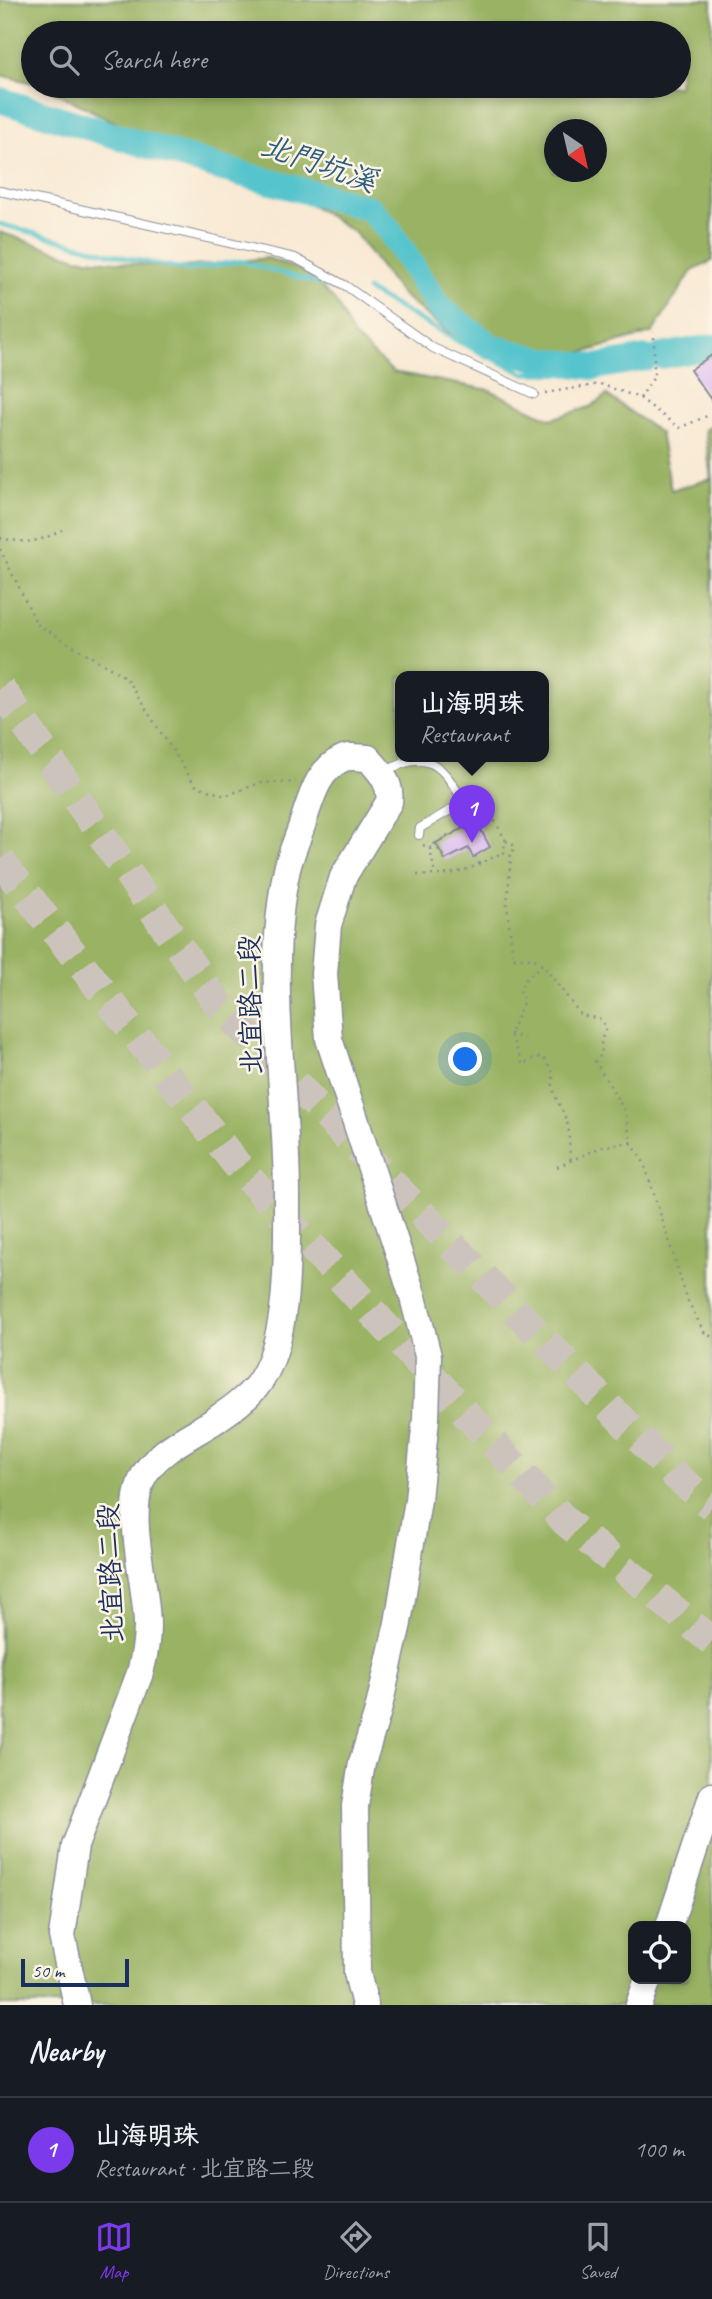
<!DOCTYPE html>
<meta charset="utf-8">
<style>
body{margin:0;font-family:Caveat,"LXGW WenKai TC",sans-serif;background:#20242c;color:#f1f3f6}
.controls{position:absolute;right:21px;bottom:21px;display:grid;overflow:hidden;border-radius:14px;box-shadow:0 4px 10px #0003}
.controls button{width:63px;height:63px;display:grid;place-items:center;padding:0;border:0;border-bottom:2px solid #363941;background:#171b24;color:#f1f3f6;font:35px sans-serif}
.compass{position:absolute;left:544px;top:119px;width:63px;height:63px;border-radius:50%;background:#171b24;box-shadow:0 4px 10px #0003;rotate:146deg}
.scale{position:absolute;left:21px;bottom:18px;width:108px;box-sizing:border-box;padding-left:7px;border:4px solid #1b2f5e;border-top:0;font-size:19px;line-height:24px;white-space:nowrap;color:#1b2f5e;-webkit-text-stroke:5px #fcf5e5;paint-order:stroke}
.you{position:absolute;left:466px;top:1060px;width:24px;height:24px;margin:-18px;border:5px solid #fff;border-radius:50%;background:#1a73e8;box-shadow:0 0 0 10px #1a73e833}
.badge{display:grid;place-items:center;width:46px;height:46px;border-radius:50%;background:#7c3aed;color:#fff;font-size:23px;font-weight:700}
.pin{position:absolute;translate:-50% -58px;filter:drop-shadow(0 2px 4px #0008)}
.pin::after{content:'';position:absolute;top:37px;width:24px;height:21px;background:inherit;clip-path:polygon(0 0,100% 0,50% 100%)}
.popup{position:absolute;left:395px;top:671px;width:154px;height:91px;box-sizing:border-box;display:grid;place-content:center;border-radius:14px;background:#171b24;filter:drop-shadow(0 2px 5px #0005);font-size:23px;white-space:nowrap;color:#9ea1a6}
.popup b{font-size:26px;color:#f1f3f6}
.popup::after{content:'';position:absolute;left:50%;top:100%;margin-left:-14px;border:14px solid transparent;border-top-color:#171b24}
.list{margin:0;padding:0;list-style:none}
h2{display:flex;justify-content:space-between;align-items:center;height:91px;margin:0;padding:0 28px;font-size:30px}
h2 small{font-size:23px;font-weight:400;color:#9ea1a6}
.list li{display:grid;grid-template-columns:46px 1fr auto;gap:21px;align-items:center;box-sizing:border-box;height:105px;padding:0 28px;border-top:2px solid #363941}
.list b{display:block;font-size:26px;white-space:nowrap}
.list p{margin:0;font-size:23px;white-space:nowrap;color:#9ea1a6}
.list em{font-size:23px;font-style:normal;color:#9ea1a6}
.icon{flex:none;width:38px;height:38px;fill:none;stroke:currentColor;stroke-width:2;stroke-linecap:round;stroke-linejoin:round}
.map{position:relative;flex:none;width:712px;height:2005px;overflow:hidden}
.search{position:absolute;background:#171b24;box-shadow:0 4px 10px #0003;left:21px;right:21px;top:21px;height:77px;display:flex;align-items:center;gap:18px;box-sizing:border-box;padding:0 24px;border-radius:38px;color:#9ea1a6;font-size:26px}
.sheet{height:196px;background:#171b24}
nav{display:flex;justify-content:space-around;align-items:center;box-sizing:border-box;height:98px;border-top:2px solid #363941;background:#171b24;font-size:19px;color:#9ea1a6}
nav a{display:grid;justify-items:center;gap:4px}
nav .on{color:#7c3aed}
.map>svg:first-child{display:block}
.forest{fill:#99b264;stroke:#5a7061;stroke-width:2;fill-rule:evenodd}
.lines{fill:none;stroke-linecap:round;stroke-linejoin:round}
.stream{stroke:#57c4cd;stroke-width:4.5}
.river{stroke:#57c4cd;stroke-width:26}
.building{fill:#d5adf7}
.motorway-tunnel{stroke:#ccc4bc;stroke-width:30;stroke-dasharray:30 15;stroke-linecap:butt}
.service-casing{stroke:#8a8c98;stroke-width:10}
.primary-casing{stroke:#8a8c98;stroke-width:29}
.path{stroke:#8a8c98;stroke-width:2.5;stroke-dasharray:2 5;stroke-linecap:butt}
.service{stroke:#fff;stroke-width:8}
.primary{stroke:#fff;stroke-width:26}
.labels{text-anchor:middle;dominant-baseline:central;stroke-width:5;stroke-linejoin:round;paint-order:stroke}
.street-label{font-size:28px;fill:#1b2f5e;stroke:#fcf5e5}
.water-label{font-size:30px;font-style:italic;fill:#2d5c7f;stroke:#fcf5e5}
</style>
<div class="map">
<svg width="712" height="2005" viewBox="0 0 712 2005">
<rect width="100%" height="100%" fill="#fcf5e5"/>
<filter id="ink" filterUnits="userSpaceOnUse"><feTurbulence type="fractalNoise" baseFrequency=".0143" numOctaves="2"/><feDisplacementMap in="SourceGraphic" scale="14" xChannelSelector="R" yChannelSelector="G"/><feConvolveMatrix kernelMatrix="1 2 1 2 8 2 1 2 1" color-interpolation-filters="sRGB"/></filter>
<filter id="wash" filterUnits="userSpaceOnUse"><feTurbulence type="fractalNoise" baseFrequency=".00686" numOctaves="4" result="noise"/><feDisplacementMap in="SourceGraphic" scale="28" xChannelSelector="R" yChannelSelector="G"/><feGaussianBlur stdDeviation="1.57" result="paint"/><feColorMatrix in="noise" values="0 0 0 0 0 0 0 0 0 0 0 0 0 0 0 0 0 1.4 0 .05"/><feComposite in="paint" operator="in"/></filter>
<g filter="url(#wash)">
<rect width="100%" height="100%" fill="#f8e9d3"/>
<!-- forest -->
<g class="forest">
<path d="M0 0H712V261L692 271 652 333 585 352 505 363 458 341 401 294 355 233 302 199 208 169 43 86H679V33H33V83L0 75ZM554 130H596V172H554Z"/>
<path d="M0 232 77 258 176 268 268 258 308 273 336 302 354 337 393 372 490 390 551 419 590 407 607 395 660 433 671 490 711 479 705 429 712 426V2005H0ZM400 677H544V757H400ZM633 1926H686V1979H633Z"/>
</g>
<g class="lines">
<!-- stream -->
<g class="stream">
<polyline points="0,224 127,258 188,270 240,261 328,286"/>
<polyline points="367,290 459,342 523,373 568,374 595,367"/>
</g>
<!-- river -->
<g class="river">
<polyline points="0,100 223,169 369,208 389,230 440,309 492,347 542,360 595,367 646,358"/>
<polyline points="661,356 712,347"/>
</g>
</g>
<g id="blocks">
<!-- building -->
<g class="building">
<polygon points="712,355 712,401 690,370"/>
<polygon points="476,821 490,847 473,857 468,848 445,860 436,843"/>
</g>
</g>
</g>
<g filter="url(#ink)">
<use href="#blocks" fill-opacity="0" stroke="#8a8c98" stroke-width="2"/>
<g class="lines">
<!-- motorway-tunnel -->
<g class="motorway-tunnel">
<polyline points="0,688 219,1005 676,1476 712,1506"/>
<polyline points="0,860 240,1169 566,1522 712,1641"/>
</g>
<!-- service casing -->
<g class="service-casing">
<g id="service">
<polyline points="0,191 295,258 346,286 433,348 534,394"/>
<path d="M384 772C429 748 441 764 464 802L420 828 419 835"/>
</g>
</g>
<!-- primary casing -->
<g class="primary-casing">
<g id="primary">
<polyline points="669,1926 712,1796"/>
<path d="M77 2005 62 1936 75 1846 140 1673C144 1658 147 1642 147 1626 147 1583 125 1519 142 1479 154 1453 187 1438 211 1423 227 1412 243 1402 256 1387 291 1343 287 1250 287 1196 287 1090 264 974 287 869 291 852 299 836 304 819 312 796 318 770 342 759 349 755 360 758 368 758 380 771 392 784 389 802L343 877 328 925 324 974 329 1039 413 1297 428 1356 426 1418 418 1500 398 1623 378 1711 362 1763 355 1806 357 1973 365 2005"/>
<polyline points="639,2005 648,1979"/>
</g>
</g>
<!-- path -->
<g class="path">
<polyline points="545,393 600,384 640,398 679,428 712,414"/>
<polyline points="640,398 654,377 654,332"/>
<path d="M0 538C29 544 36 543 62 530"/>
<polyline points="0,549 37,624 125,677 195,785 225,796 260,783 296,782"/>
<polyline points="475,804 487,807 506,841 503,852 511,856 507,906 513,958 533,958 542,964 581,1015 600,1019 606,1027 601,1041 602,1054 595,1061 625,1111 631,1142 644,1163 688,1301 704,1332 712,1337"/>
<polyline points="506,841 515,846 511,856"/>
<polyline points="434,843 444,858"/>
<polyline points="423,845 430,848 449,834"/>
<polyline points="430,848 435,875"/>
<polyline points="475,856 480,865"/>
<path d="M417 875C454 877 470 870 503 852"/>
<path d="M542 964 524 981 520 992 524 1001 510 1034 523 1065 535 1057 544 1058 554 1074C548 1093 564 1108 568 1126 570 1136 568 1148 571 1160"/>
<polyline points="510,1034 524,1038"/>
<polyline points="557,1167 601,1147 631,1142"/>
</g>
<!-- service -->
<use href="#service" class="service"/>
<!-- primary -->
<use href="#primary" class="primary"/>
</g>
</g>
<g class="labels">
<!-- street labels -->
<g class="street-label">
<text transform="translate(250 1005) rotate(-91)">北宜路二段</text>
<text transform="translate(110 1573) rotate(-92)">北宜路二段</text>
</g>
<!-- water labels -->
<g class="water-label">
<text transform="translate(319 163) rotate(19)">北門坑溪</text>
</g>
</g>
</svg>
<div class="controls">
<button><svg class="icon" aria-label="locate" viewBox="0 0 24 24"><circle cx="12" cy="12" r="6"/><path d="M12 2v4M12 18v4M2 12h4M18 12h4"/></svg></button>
</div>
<svg class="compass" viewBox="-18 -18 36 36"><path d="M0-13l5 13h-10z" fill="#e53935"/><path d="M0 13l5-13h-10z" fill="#9ea1a6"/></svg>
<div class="scale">50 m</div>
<div class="you"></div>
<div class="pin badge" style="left:472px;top:843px">1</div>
<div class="popup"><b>山海明珠</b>Restaurant</div>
<div class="search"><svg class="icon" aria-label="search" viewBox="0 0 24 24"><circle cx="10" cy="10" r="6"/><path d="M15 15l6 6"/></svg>Search here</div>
</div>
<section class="sheet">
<h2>Nearby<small></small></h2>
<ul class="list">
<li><span class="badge">1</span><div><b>山海明珠</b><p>Restaurant · 北宜路二段</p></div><em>100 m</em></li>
</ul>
</section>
<nav>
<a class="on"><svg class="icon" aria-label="map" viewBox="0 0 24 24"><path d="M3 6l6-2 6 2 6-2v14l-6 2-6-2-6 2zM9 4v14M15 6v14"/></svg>Map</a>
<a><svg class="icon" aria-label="directions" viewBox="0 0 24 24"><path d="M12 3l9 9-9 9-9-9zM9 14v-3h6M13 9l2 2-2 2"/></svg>Directions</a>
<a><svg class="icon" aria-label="saved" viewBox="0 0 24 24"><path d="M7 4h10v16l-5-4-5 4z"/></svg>Saved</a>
</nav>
